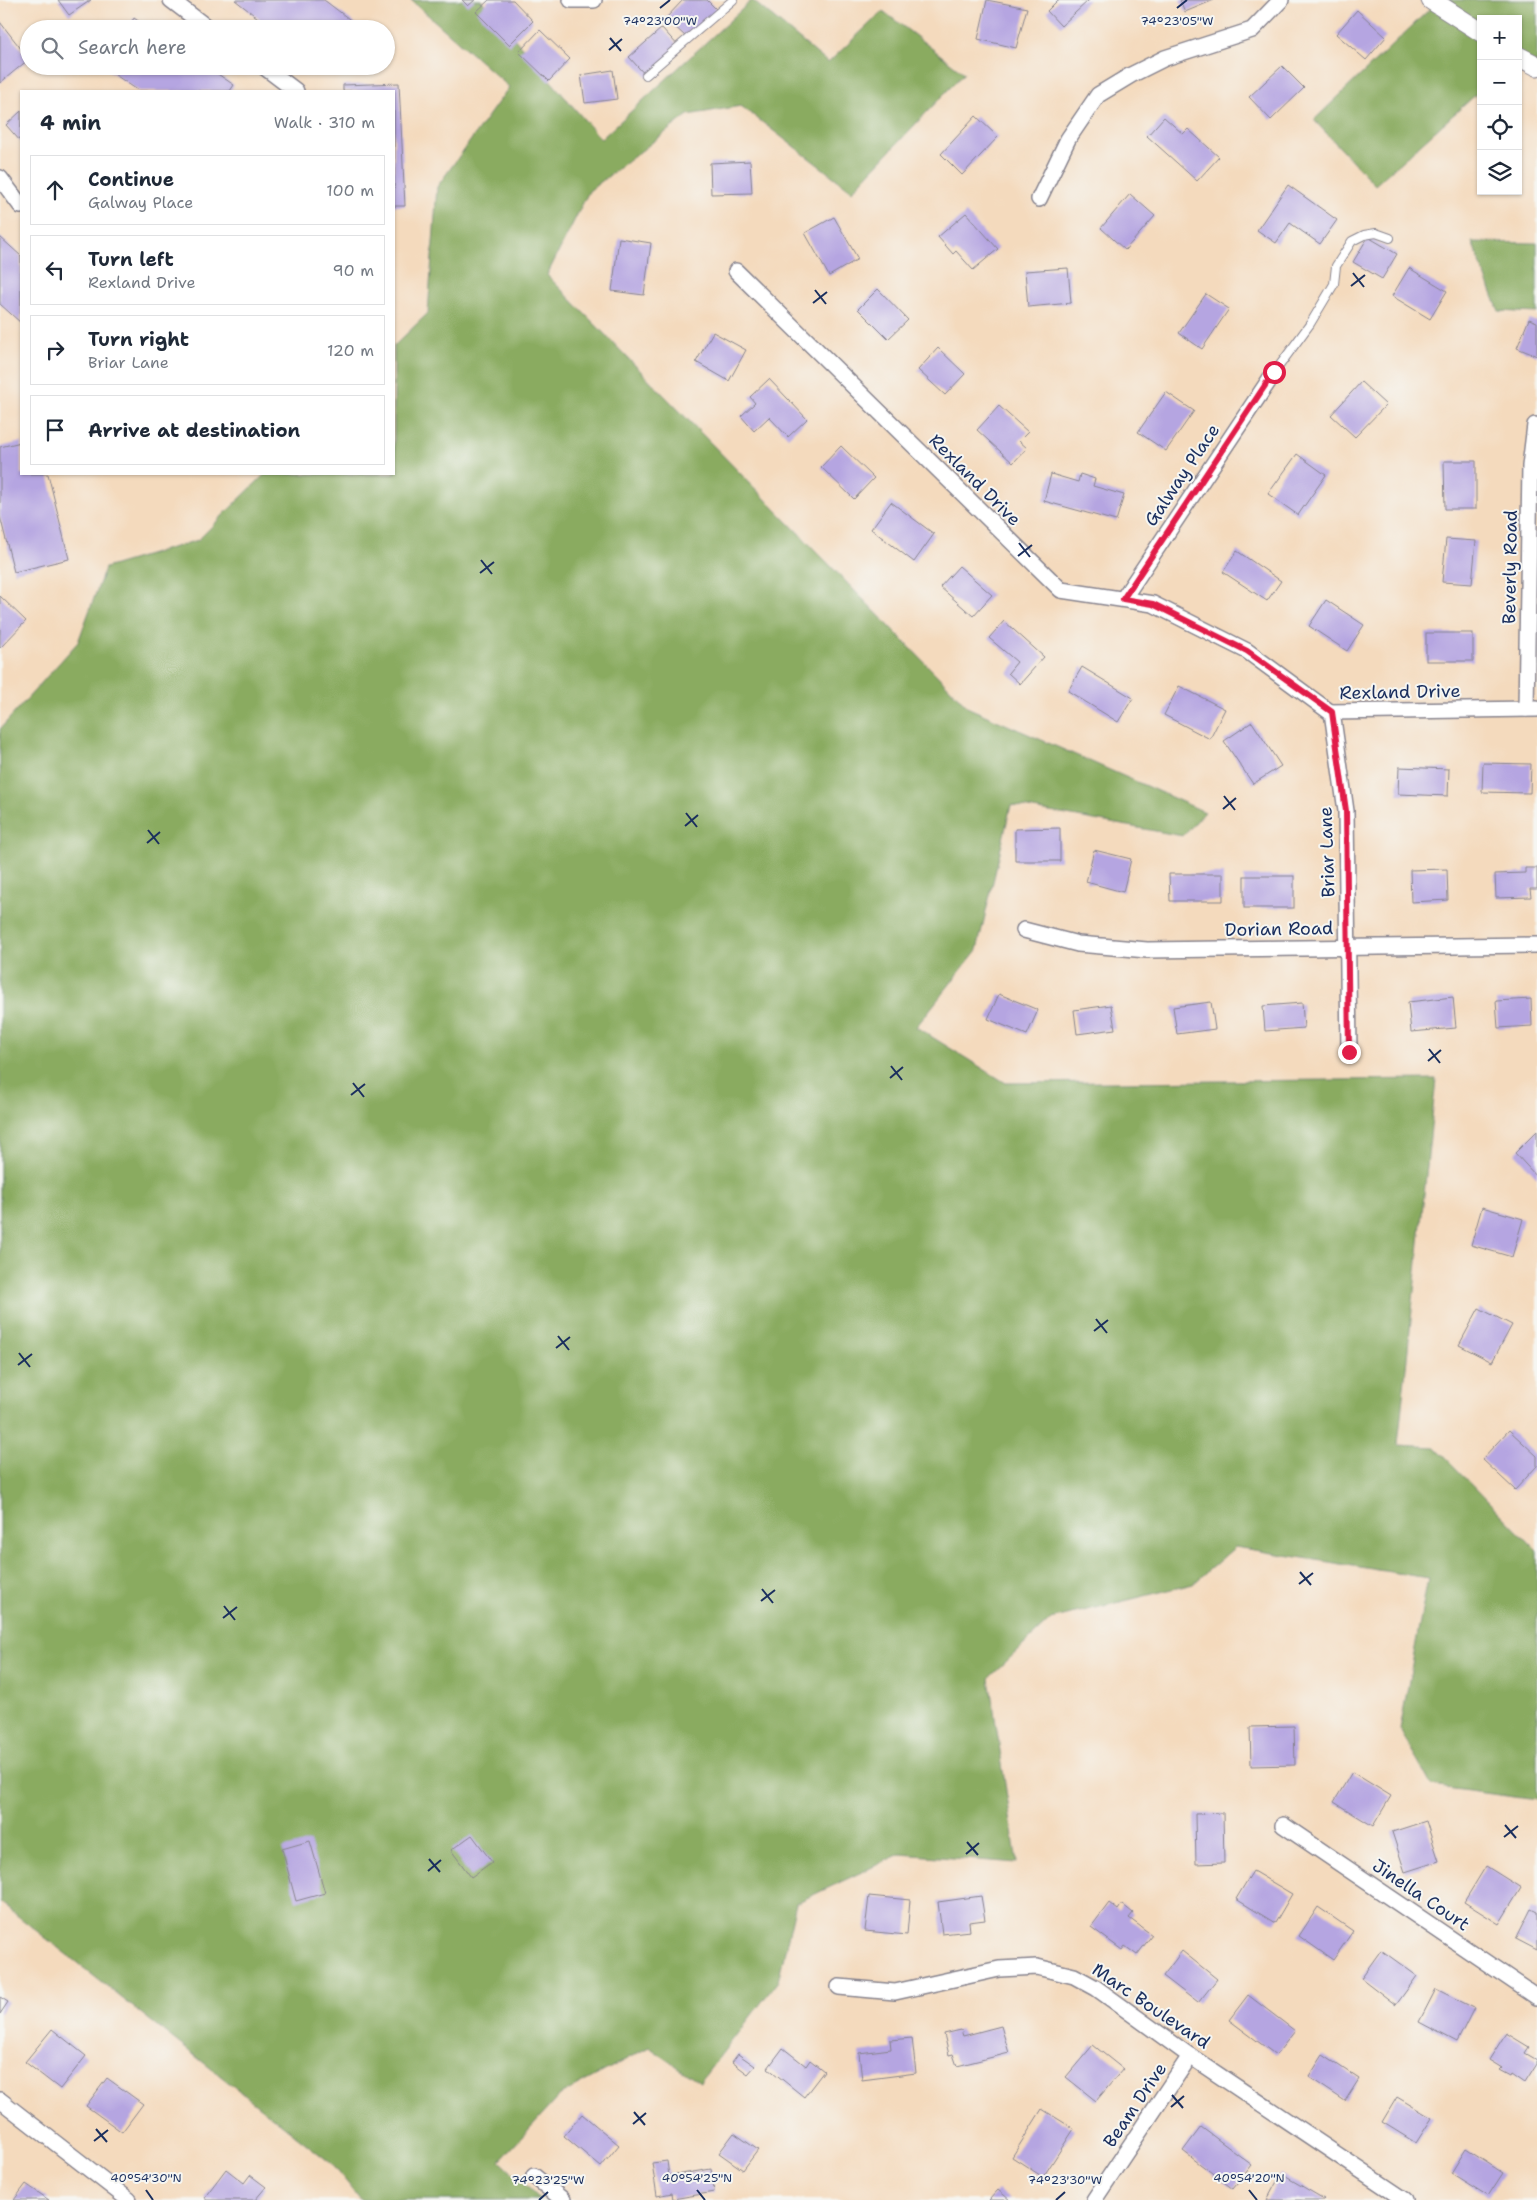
<!DOCTYPE html>
<meta charset="utf-8">
<style>
body{margin:0;font-family:"Shantell Sans",sans-serif;background:#f6f6f7;color:#1f2937}
.controls{position:absolute;right:15px;top:15px;display:grid;overflow:hidden;border-radius:0px;box-shadow:0 1px 4px #0004}
.controls button{width:45px;height:45px;display:grid;place-items:center;padding:0;border:0;border-bottom:1px solid #e0e1e3;background:#fff;color:#1f2937;font:25px sans-serif}
.stop{position:absolute;width:15px;height:15px;margin:-11px;border:4px solid #e11d48;border-radius:50%;background:#fff}
.stop.end{background:#e11d48;border-color:#fff;box-shadow:0 1px 5px #0008}
.list{margin:0;padding:0;list-style:none}
h2{display:flex;justify-content:space-between;align-items:center;height:65px;margin:0;padding:0 20px;font-size:21px}
h2 small{font-size:16px;font-weight:400;color:#747a83}
.list li{display:grid;grid-template-columns:32px 1fr auto;gap:15px;align-items:center;box-sizing:border-box;height:70px;margin:0 10px 10px;padding:0 10px;border:1px solid #e0e1e3;border-radius:0px}
.list b{display:block;font-size:19px;white-space:nowrap}
.list p{margin:0;font-size:16px;white-space:nowrap;color:#747a83}
.list em{font-size:16px;font-style:normal;color:#747a83}
.icon{flex:none;width:28px;height:28px;fill:none;stroke:currentColor;stroke-width:2;stroke-linecap:round;stroke-linejoin:round}
.map{position:relative;flex:none;width:1537px;height:2200px;overflow:hidden}
.search{position:absolute;background:#fff;box-shadow:0 1px 4px #0004;left:20px;top:20px;width:375px;height:55px;display:flex;align-items:center;gap:12px;box-sizing:border-box;padding:0 18px;border-radius:28px;color:#747a83;font-size:19px}
.panel{position:absolute;background:#fff;box-shadow:0 1px 4px #0004;left:20px;top:90px;width:375px;height:385px;border-radius:0px}
.map>svg:first-child{display:block}
.forest{fill:#8aab60;stroke:#526d5f}
.building{fill:#b5a5e1}
.lines{fill:none;stroke-linecap:round;stroke-linejoin:round}
.service-casing{stroke:#88848e;stroke-width:10}
.minor-casing{stroke:#88848e;stroke-width:18}
.tertiary-casing{stroke:#88848e;stroke-width:21}
.service{stroke:#fff;stroke-width:8}
.minor{stroke:#fff;stroke-width:15}
.tertiary{stroke:#fff;stroke-width:19}
.route{stroke:#e11d48;stroke-width:6}
.ticks{fill:none;stroke:#1b2f5e;stroke-width:2}
.labels{text-anchor:middle;dominant-baseline:central;stroke-width:4;stroke-linejoin:round;paint-order:stroke}
.street-label{font-size:18px;fill:#1b2f5e;stroke:#f6f6f2}
.ticks-label{font-size:12px;text-anchor:middle;fill:#1b2f5e;stroke:#f6f6f2;stroke-width:4;stroke-linejoin:round;paint-order:stroke}
</style>
<div class="map">
<svg width="1537" height="2200" viewBox="0 0 1537 2200">
<rect width="100%" height="100%" fill="#f6f6f2"/>
<filter id="ink" filterUnits="userSpaceOnUse"><feTurbulence type="fractalNoise" baseFrequency=".02" numOctaves="2"/><feDisplacementMap in="SourceGraphic" scale="10" xChannelSelector="R" yChannelSelector="G"/><feConvolveMatrix kernelMatrix="1 2 1 2 8 2 1 2 1" color-interpolation-filters="sRGB"/></filter>
<filter id="wash" filterUnits="userSpaceOnUse"><feTurbulence type="fractalNoise" baseFrequency=".0096" numOctaves="4" result="noise"/><feDisplacementMap in="SourceGraphic" scale="20" xChannelSelector="R" yChannelSelector="G"/><feGaussianBlur stdDeviation="1.12" result="paint"/><feColorMatrix in="noise" values="0 0 0 0 0 0 0 0 0 0 0 0 0 0 0 0 0 1.4 0 .05"/><feComposite in="paint" operator="in"/></filter>
<g filter="url(#wash)">
<rect width="100%" height="100%" fill="#f4dabd"/>
<!-- forest -->
<g class="forest">
<polygon points="411,0 481,0 601,139 752,0 828,63 883,11 964,73 852,191 741,106 688,115 589,191 547,275 969,708 1205,812 1183,836 1011,805 977,950 916,1027 1006,1083 1436,1079 1398,1445 1435,1447 1537,1551 1537,1800 1431,1786 1400,1729 1428,1578 1235,1547 1193,1584 1051,1619 989,1678 1017,1863 900,1854 796,1903 778,1981 700,2082 649,2047 560,2095 500,2161 541,2200 361,2200 332,2164 0,1902 0,729 78,642 105,568 198,540 265,474 394,474 394,346 428,313 437,187 509,87"/>
<polygon points="1433,0 1537,0 1537,63 1518,56 1518,19 1481,19 1481,90 1375,185 1314,120 1436,3"/>
<polygon points="1472,242 1537,243 1537,313 1499,311"/>
</g>
<g id="blocks">
<!-- building -->
<g class="building">
<polygon points="58,0 91,0 69,15"/>
<polygon points="235,0 324,0 357,25 354,29 272,29"/>
<polygon points="462,0 475,0 468,6"/>
<polygon points="489,0 513,0 533,21 509,45 476,12"/>
<polygon points="683,0 707,0 717,10 688,39 666,18"/>
<polygon points="987,0 1027,8 1016,48 978,39"/>
<polygon points="1058,0 1089,0 1061,26 1047,11"/>
<polygon points="1180,0 1214,0 1185,12"/>
<polygon points="1357,10 1386,37 1366,60 1336,34"/>
<polygon points="134,18 150,29 127,29"/>
<polygon points="0,22 29,59 0,83"/>
<polygon points="662,28 680,48 647,77 629,57"/>
<polygon points="540,30 570,59 549,81 519,52"/>
<polygon points="102,66 206,66 234,85 230,91 139,91"/>
<polygon points="1282,66 1304,88 1271,120 1249,97"/>
<polygon points="613,70 617,99 585,103 581,75"/>
<polygon points="399,83 405,206 394,206 394,91 343,91 343,85"/>
<polygon points="21,111 21,142 6,125"/>
<polygon points="976,116 998,137 962,175 941,154"/>
<polygon points="1164,117 1183,134 1188,129 1219,157 1197,181 1147,136"/>
<polygon points="750,161 752,193 711,194 710,163"/>
<polygon points="1288,185 1337,220 1320,244 1290,223 1276,243 1257,230"/>
<polygon points="1130,194 1155,216 1125,250 1101,228"/>
<polygon points="966,213 998,249 973,270 956,251 953,254 938,237"/>
<polygon points="834,217 858,259 829,276 805,233"/>
<polygon points="0,237 21,256 21,323 0,304"/>
<polygon points="1368,237 1397,254 1382,279 1353,262"/>
<polygon points="619,238 651,243 644,295 612,291"/>
<polygon points="1068,268 1071,303 1028,307 1025,271"/>
<polygon points="1409,268 1447,291 1430,319 1392,296"/>
<polygon points="878,289 908,320 888,339 858,309"/>
<polygon points="1206,294 1229,309 1202,349 1179,333"/>
<polygon points="1529,319 1537,322 1537,356 1517,348"/>
<polygon points="713,332 746,350 729,381 696,362"/>
<polygon points="938,348 965,374 945,395 918,370"/>
<polygon points="769,379 807,419 788,437 769,417 754,431 741,416 755,403 750,397"/>
<polygon points="1361,382 1386,405 1355,437 1331,415"/>
<polygon points="1166,392 1194,411 1166,451 1138,432"/>
<polygon points="999,406 1028,432 1019,441 1027,448 1013,463 977,430"/>
<polygon points="21,442 21,474 48,474 69,559 14,572 0,516 0,447"/>
<polygon points="841,446 874,478 854,499 821,467"/>
<polygon points="1297,454 1326,475 1298,515 1268,494"/>
<polygon points="1444,461 1476,461 1476,509 1445,509"/>
<polygon points="1051,474 1078,482 1080,474 1095,479 1093,486 1124,495 1116,521 1044,501"/>
<polygon points="891,502 934,534 914,562 871,529"/>
<polygon points="1446,539 1476,541 1472,584 1442,582"/>
<polygon points="1237,551 1281,581 1267,601 1223,572"/>
<polygon points="959,566 992,595 973,616 940,587"/>
<polygon points="0,596 26,621 0,648"/>
<polygon points="1326,600 1364,625 1347,651 1309,626"/>
<polygon points="1004,621 1044,657 1020,684 1008,673 1017,662 989,638"/>
<rect x="1426" y="633" width="47" height="28"/>
<polygon points="1082,667 1133,698 1118,722 1068,691"/>
<polygon points="1179,686 1225,709 1210,739 1164,715"/>
<polygon points="1252,722 1281,766 1253,784 1224,741"/>
<polygon points="1483,763 1531,764 1530,793 1482,792"/>
<polygon points="1399,767 1449,769 1448,796 1398,794"/>
<polygon points="1060,828 1060,861 1015,861 1015,829"/>
<polygon points="1094,850 1131,859 1123,892 1086,882"/>
<polygon points="1525,868 1537,868 1537,889 1530,889 1531,897 1496,898 1495,874 1525,873"/>
<polygon points="1447,869 1448,900 1411,902 1410,870"/>
<polygon points="1169,874 1223,874 1223,901 1170,901"/>
<rect x="1244" y="876" width="50" height="32"/>
<polygon points="999,994 1038,1010 1027,1035 988,1019"/>
<polygon points="1453,997 1456,1028 1411,1032 1408,1002"/>
<polygon points="1531,999 1532,1026 1498,1028 1496,1001"/>
<polygon points="1211,1002 1215,1029 1177,1034 1173,1007"/>
<polygon points="1302,1003 1304,1028 1265,1031 1263,1006"/>
<polygon points="1111,1005 1115,1029 1077,1034 1074,1010"/>
<polygon points="1537,1131 1537,1177 1515,1153"/>
<polygon points="1482,1207 1523,1219 1512,1257 1471,1245"/>
<polygon points="1479,1308 1512,1325 1492,1362 1459,1345"/>
<polygon points="1509,1430 1537,1456 1537,1466 1515,1490 1482,1459"/>
<polygon points="1294,1726 1295,1765 1251,1766 1250,1727"/>
<polygon points="1352,1772 1391,1796 1373,1826 1334,1802"/>
<polygon points="1223,1813 1224,1863 1196,1864 1195,1814"/>
<polygon points="1426,1821 1439,1861 1405,1872 1392,1832"/>
<polygon points="472,1835 492,1862 471,1877 451,1850"/>
<polygon points="310,1841 325,1893 296,1901 282,1849"/>
<polygon points="1486,1866 1521,1888 1499,1924 1464,1902"/>
<polygon points="1253,1871 1292,1894 1275,1923 1236,1899"/>
<polygon points="869,1896 910,1900 907,1935 865,1931"/>
<polygon points="981,1896 985,1920 969,1922 970,1931 942,1934 938,1902"/>
<polygon points="1109,1903 1118,1910 1122,1904 1133,1913 1129,1918 1152,1935 1137,1955 1125,1946 1122,1950 1091,1927"/>
<polygon points="1318,1907 1353,1931 1333,1960 1299,1936"/>
<polygon points="1531,1909 1537,1912 1537,1950 1516,1939"/>
<polygon points="1381,1950 1417,1976 1396,2005 1361,1978"/>
<polygon points="1182,1951 1217,1979 1198,2003 1163,1976"/>
<polygon points="1436,1989 1474,2008 1457,2042 1419,2022"/>
<polygon points="1248,1995 1295,2031 1276,2055 1229,2020"/>
<polygon points="0,1997 8,2002 0,2014"/>
<polygon points="1001,2026 1009,2053 957,2066 953,2054 949,2055 944,2034 961,2030 963,2036"/>
<polygon points="52,2029 86,2056 60,2089 25,2062"/>
<polygon points="1506,2033 1529,2047 1525,2053 1537,2060 1537,2064 1525,2083 1512,2074 1511,2076 1500,2070 1502,2068 1489,2060"/>
<polygon points="912,2038 916,2073 862,2080 859,2053 891,2049 890,2040"/>
<polygon points="1093,2045 1123,2069 1096,2101 1066,2077"/>
<polygon points="783,2048 806,2066 810,2060 824,2071 804,2097 768,2068"/>
<polygon points="738,2054 755,2066 748,2074 732,2062"/>
<polygon points="1323,2055 1359,2079 1345,2101 1309,2077"/>
<polygon points="107,2078 143,2104 122,2132 86,2106"/>
<polygon points="1397,2097 1432,2118 1416,2143 1382,2122"/>
<polygon points="1042,2109 1074,2129 1043,2177 1012,2157"/>
<polygon points="582,2114 619,2145 601,2167 564,2136"/>
<polygon points="1201,2127 1252,2165 1233,2189 1183,2151"/>
<polygon points="734,2133 758,2150 743,2170 719,2153"/>
<polygon points="1466,2149 1503,2173 1488,2196 1451,2173"/>
<polygon points="667,2161 669,2176 711,2169 714,2192 673,2199 672,2193 657,2196 652,2163"/>
<polygon points="226,2169 244,2183 250,2175 266,2187 255,2200 207,2200 204,2198"/>
<polygon points="1281,2174 1324,2199 1323,2200 1267,2200"/>
<polygon points="26,2184 49,2200 14,2200"/>
<polygon points="998,2190 1010,2200 989,2200"/>
</g>
</g>
</g>
<g filter="url(#ink)">
<use href="#blocks" fill-opacity="0" stroke="#88848e" stroke-width="1"/>
<g class="lines">
<!-- service casing -->
<g class="service-casing">
<g id="service">
<polyline points="646,75 733,0"/>
<polyline points="1274,373 1310,324 1334,284 1336,266 1352,241 1364,235 1376,233 1390,238"/>
</g>
</g>
<!-- minor casing -->
<g class="minor-casing">
<g id="minor">
<polyline points="171,0 209,29"/>
<polyline points="571,0 594,0"/>
<polyline points="263,66 296,91"/>
<polyline points="0,178 21,206"/>
<polyline points="1039,199 1068,139 1098,95 1131,75 1165,58 1252,30 1281,0"/>
<polyline points="736,271 1061,590 1153,604 1247,651 1330,712 1537,709"/>
<polyline points="1123,599 1274,373"/>
<polyline points="1526,709 1530,466 1535,425"/>
<polyline points="1332,712 1346,811 1349,1053"/>
<polyline points="1024,930 1078,944 1147,950 1537,945"/>
<polyline points="1283,1825 1537,1997"/>
<polyline points="839,1987 895,1992 999,1969 1037,1967 1074,1976 1096,1988 1190,2056 1405,2200"/>
<polyline points="0,2100 129,2200"/>
<polyline points="534,2176 563,2200"/>
<polyline points="1094,2200 1190,2056"/>
</g>
</g>
<!-- tertiary casing -->
<g class="tertiary-casing">
<g id="tertiary">
<polyline points="1431,0 1481,32"/>
<polyline points="1518,56 1537,66"/>
</g>
</g>
<!-- service -->
<use href="#service" class="service"/>
<!-- minor -->
<use href="#minor" class="minor"/>
<!-- tertiary -->
<use href="#tertiary" class="tertiary"/>
</g>
</g>
<g class="lines" filter="url(#ink)">
<!-- route -->
<polyline class="route" points="1274,372 1123,599 1153,604 1247,651 1332,712 1346,811 1349,1052"/>
</g>
<!-- ticks -->
<path class="ticks" d="M660 8 670 0M1177 8 1187 0M610 38 621 51M609 50 622 39M1353 273 1364 287M1351 286 1365 275M815 290 826 304M813 303 827 292M1019 543 1030 557M1018 556 1032 545M481 560 492 574M480 573 494 562M1224 796 1235 810M1223 809 1236 798M686 813 697 827M685 826 698 815M148 830 159 844M147 843 160 832M1429 1049 1440 1063M1428 1061 1441 1050M891 1066 902 1080M890 1078 903 1067M353 1083 364 1097M351 1095 365 1084M1096 1319 1107 1333M1094 1331 1108 1320M558 1336 569 1350M556 1348 570 1337M19 1353 30 1367M18 1365 32 1354M1300 1572 1311 1585M1299 1584 1313 1573M762 1589 773 1603M761 1601 775 1590M224 1606 235 1620M223 1618 237 1607M1505 1825 1516 1838M1504 1837 1518 1826M967 1842 978 1855M966 1854 979 1843M429 1859 440 1872M428 1871 441 1860M1172 2095 1183 2108M1171 2107 1184 2096M634 2112 645 2125M633 2124 646 2113M96 2129 107 2142M94 2141 108 2130M146 2190 153 2200M697 2190 705 2200M1249 2190 1257 2200M539 2200 548 2192M1056 2200 1065 2192"/>
<g class="labels">
<!-- street labels -->
<g class="street-label">
<text transform="translate(1182 475) rotate(-56)">Galway Place</text>
<text transform="translate(975 480) rotate(45)">Rexland Drive</text>
<text transform="translate(1510 567) rotate(-89)">Beverly Road</text>
<text transform="translate(1400 692) rotate(-1)">Rexland Drive</text>
<text transform="translate(1327 852) rotate(-92)">Briar Lane</text>
<text transform="translate(1279 929) rotate(-1)">Dorian Road</text>
<text transform="translate(1421 1895) rotate(34)">Jinella Court</text>
<text transform="translate(1151 2006) rotate(34)">Marc Boulevard</text>
<text transform="translate(1135 2105) rotate(-56)">Beam Drive</text>
</g>
</g>
<g class="ticks-label">
<text x="660" y="25">74°23'00"W</text>
<text x="1177" y="25">74°23'05"W</text>
<text x="146" y="2182">40°54'30"N</text>
<text x="697" y="2182">40°54'25"N</text>
<text x="1249" y="2182">40°54'20"N</text>
<text x="548" y="2184">74°23'25"W</text>
<text x="1065" y="2184">74°23'30"W</text>
</g>
</svg>
<div class="controls">
<button>+</button>
<button>−</button>
<button><svg class="icon" aria-label="locate" viewBox="0 0 24 24"><circle cx="12" cy="12" r="6"/><path d="M12 2v4M12 18v4M2 12h4M18 12h4"/></svg></button>
<button><svg class="icon" aria-label="layers" viewBox="0 0 24 24"><path d="M12 4l9 5-9 5-9-5zM3 14l9 5 9-5"/></svg></button>
</div>
<div class="stop" style="left:1274px;top:372px"></div>
<div class="stop end" style="left:1349px;top:1052px"></div>
<div class="search"><svg class="icon" aria-label="search" viewBox="0 0 24 24"><circle cx="10" cy="10" r="6"/><path d="M15 15l6 6"/></svg>Search here</div>
<section class="panel">
<h2>4 min<small>Walk · 310 m</small></h2>
<ul class="list">
<li><svg class="icon" aria-label="ahead" viewBox="0 0 24 24"><path d="M12 20V5M6 11l6-6 6 6"/></svg><div><b>Continue</b><p>Galway Place</p></div><em>100 m</em></li>
<li><svg class="icon" aria-label="left" viewBox="0 0 24 24"><path d="M17 20v-9H6M10 6l-5 5 5 5"/></svg><div><b>Turn left</b><p>Rexland Drive</p></div><em>90 m</em></li>
<li><svg class="icon" aria-label="right" viewBox="0 0 24 24"><path d="M7 20v-9h11M14 6l5 5-5 5"/></svg><div><b>Turn right</b><p>Briar Lane</p></div><em>120 m</em></li>
<li><svg class="icon" aria-label="arrive" viewBox="0 0 24 24"><path d="M6 21V4h12l-3 4 3 4H6"/></svg><div><b>Arrive at destination</b></div></li>
</ul>
</section>
</div>
